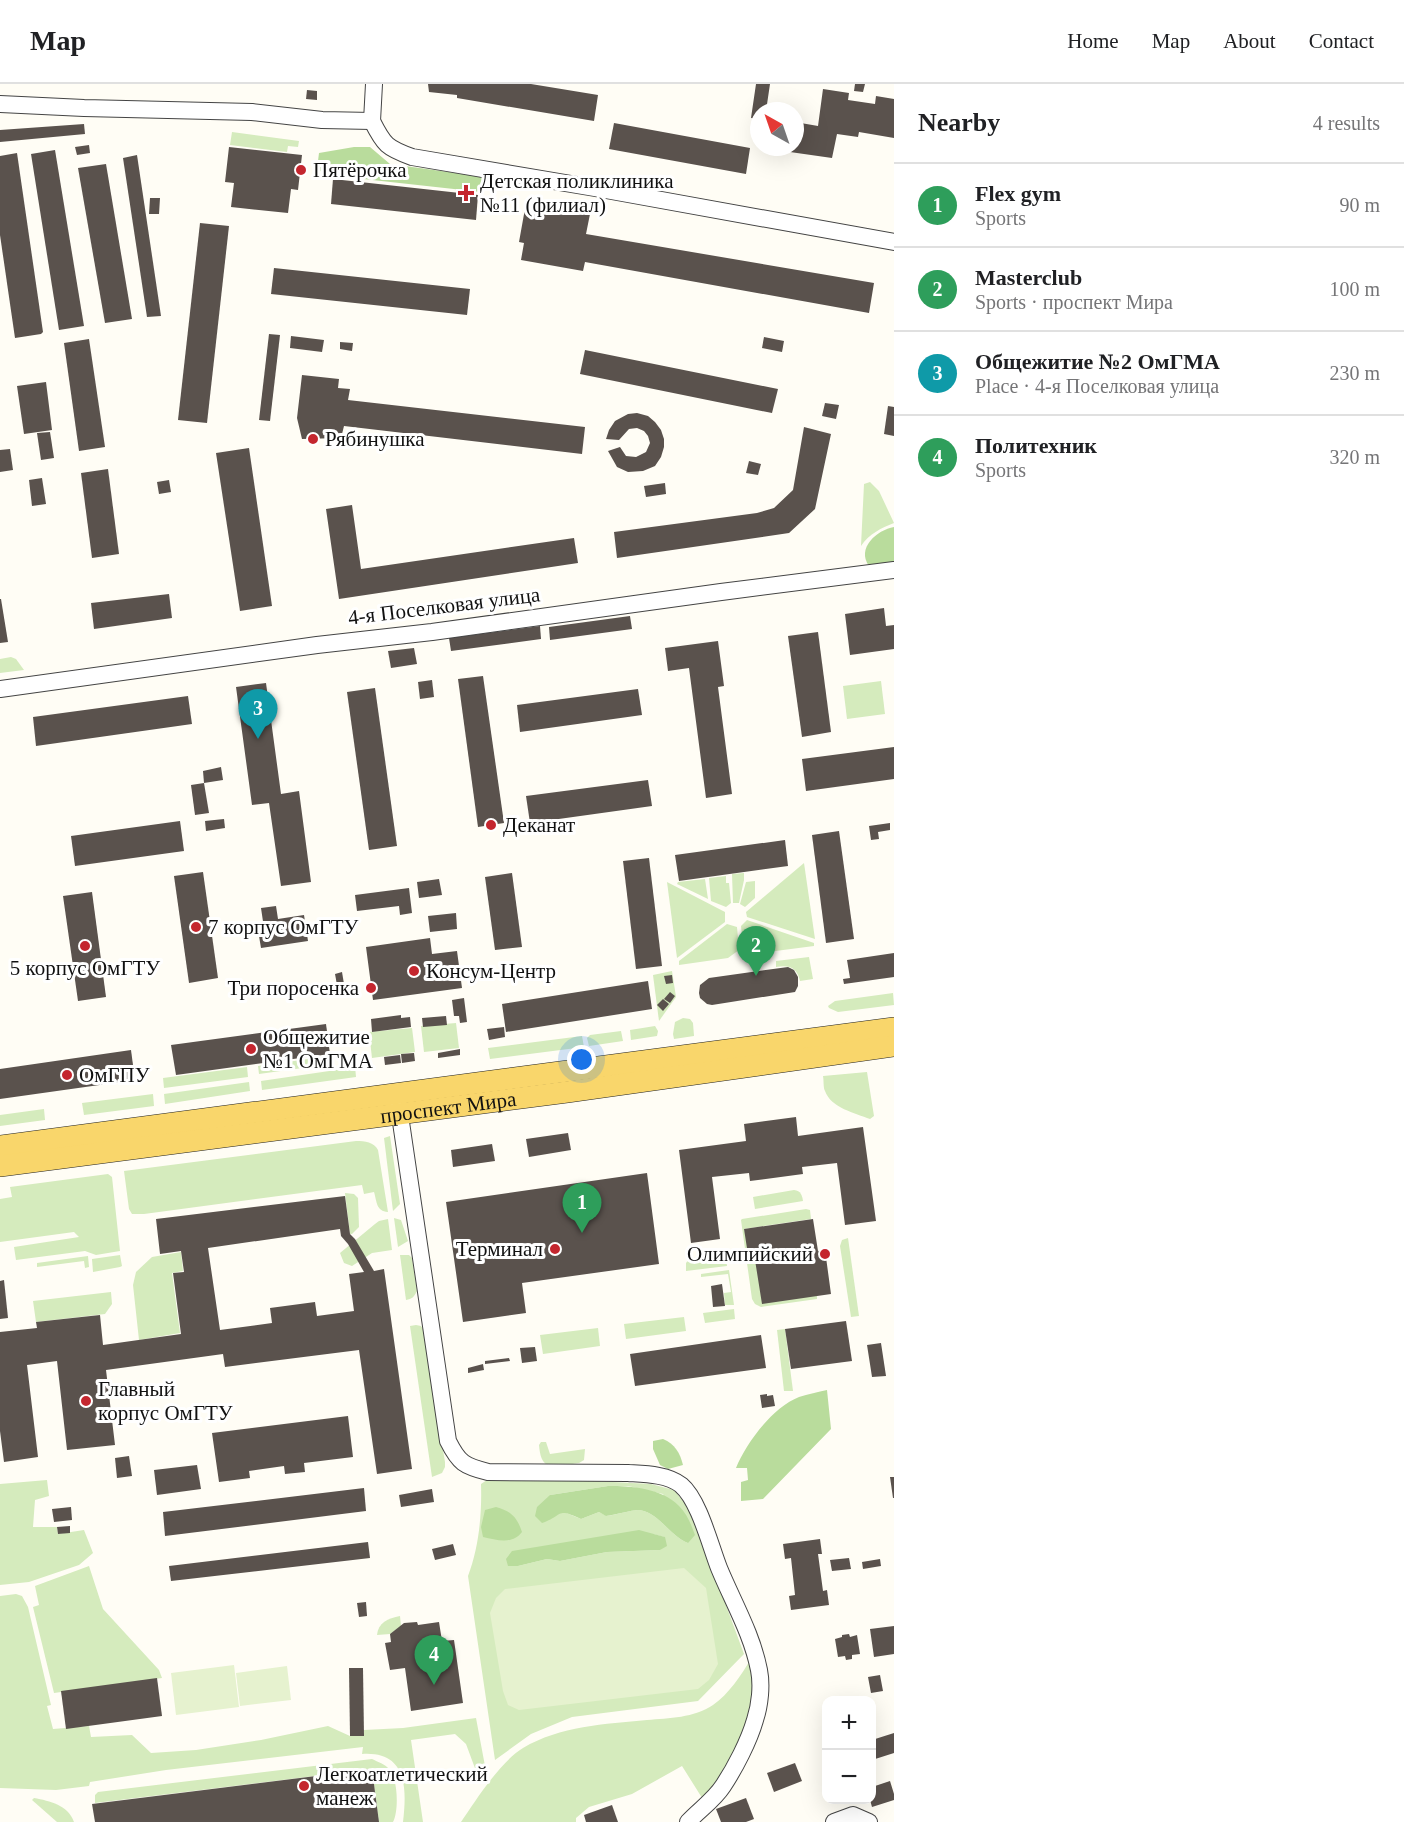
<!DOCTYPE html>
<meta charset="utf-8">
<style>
body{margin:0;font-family:Georgia,serif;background:#f6f6f6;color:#202124}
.controls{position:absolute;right:18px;bottom:18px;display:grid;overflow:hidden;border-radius:12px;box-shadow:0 6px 24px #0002}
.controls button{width:54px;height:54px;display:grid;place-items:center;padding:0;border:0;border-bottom:2px solid #e0e0e0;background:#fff;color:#202124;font:30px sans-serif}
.compass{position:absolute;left:750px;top:18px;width:54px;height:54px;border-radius:50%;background:#fff;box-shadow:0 6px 24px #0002;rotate:320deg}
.you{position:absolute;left:582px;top:976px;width:21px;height:21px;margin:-15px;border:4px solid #fff;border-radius:50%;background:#1a73e8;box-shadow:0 0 0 9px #1a73e833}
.badge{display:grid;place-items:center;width:39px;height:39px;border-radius:50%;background:#d93025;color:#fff;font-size:20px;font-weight:700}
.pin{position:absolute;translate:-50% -50px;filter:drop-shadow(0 2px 3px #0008)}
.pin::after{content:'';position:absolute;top:32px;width:21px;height:18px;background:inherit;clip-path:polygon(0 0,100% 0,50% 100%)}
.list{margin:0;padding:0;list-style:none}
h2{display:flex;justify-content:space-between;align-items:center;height:78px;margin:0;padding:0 24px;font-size:26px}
h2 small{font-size:20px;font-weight:400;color:#757577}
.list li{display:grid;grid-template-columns:39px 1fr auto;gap:18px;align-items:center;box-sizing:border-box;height:84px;padding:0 24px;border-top:2px solid #e0e0e0}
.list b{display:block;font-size:22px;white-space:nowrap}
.list p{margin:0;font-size:20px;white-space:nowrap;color:#757577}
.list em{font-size:20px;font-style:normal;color:#757577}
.map{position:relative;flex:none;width:894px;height:1738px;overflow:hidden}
header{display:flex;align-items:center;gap:36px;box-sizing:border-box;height:84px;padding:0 30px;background:#fff;border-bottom:2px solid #e0e0e0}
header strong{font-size:28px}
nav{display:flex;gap:33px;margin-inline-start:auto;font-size:21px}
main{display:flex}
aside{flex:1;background:#fff}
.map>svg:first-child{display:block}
.green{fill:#d5ebbd;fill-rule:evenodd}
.forest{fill:#b9dc9c}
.pitch{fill:#e6f2cf}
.building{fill:#5a524d;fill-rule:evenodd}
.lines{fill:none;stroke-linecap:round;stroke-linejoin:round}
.minor-casing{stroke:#444;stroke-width:18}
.major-casing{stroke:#222;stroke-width:22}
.minor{stroke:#fff;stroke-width:16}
.major{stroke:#f9d66b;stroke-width:21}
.poi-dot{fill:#c4262e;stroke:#fff;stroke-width:2}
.labels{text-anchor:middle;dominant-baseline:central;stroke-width:6;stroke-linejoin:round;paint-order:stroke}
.poi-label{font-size:21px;fill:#111;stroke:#fff;text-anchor:start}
.street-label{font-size:21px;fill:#111;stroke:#fff}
</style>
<header>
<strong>Map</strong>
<nav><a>Home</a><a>Map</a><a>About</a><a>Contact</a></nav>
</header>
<main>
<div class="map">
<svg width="894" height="1738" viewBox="0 0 894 1738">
<rect width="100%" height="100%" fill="#fffdf5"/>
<!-- green -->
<g class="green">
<polygon points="232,48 299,57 298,63 288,62 287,68 230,61"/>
<path d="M870 398 879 407 894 439C881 444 869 450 861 462L864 400Z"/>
<polygon points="11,573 16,575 24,586 0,589 0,575"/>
<polygon points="881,597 885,630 847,635 843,602"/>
<polygon points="804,779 815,855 747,833 746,828"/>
<polygon points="744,789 744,796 739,819 733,819 732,790"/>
<polygon points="726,792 726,799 729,799 731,819 726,823 711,817 709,794"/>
<polygon points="705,795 708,815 677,800 678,798"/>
<polygon points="755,797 755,814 745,823 740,820 746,798"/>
<polygon points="667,798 725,828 725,838 677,874"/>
<polygon points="747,836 814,859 814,862 752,870 743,864 741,842"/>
<polygon points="727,840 737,843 739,866 728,874 679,881 679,877"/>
<path d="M809 873 813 895 800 897C797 883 789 881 776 883V877Z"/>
<polygon points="672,887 676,913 659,937 653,891"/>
<polygon points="893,909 894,921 838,928 829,924 828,922 835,917"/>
<polygon points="683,934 690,935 693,939 694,952 674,955 673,950 675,938"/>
<polygon points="456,939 459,964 424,968 421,942"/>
<polygon points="655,942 658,947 657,952 631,956 630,946"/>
<polygon points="412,944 415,968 372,974 369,948"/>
<polygon points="621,947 623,957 589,962 587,954 590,951"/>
<polygon points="582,952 584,963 490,975 488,964"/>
<polygon points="354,971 356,993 262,1006 261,997 343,985 345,983 344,980 341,979 341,976"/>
<polygon points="330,972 331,980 259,990 258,982"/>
<polygon points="247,983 248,993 164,1004 163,994"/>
<path d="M867 988 874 1032 870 1035C855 1029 831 1024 825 1007 823 1003 824 997 823 992Z"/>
<polygon points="249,998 250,1007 165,1020 164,1010"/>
<polygon points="153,1010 154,1022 84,1031 82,1019"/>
<polygon points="44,1025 45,1036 0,1042 0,1031"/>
<polygon points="390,1052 400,1120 393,1127 384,1054"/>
<path d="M356 1057C365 1057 374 1058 378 1066L388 1128C376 1127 377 1118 374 1108L364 1110 362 1101 144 1130H132L129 1125 124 1087Z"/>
<polygon points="108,1090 112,1093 120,1167 96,1171 85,1167 16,1176 14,1163 79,1153 74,1148 0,1158 0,1115 12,1113 10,1103"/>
<path d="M794 1106C801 1107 802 1111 803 1117L755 1125 753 1113Z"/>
<polygon points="345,1109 354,1110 358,1114 359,1143 352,1150 350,1150"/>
<polygon points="806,1125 810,1126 811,1135 744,1145 755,1176 817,1212 817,1215 761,1223 755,1220 752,1215 741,1136 742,1135"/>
<polygon points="394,1134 401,1136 408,1157 398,1163"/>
<polygon points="388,1135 392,1166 372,1169 352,1182 344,1179 340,1169 375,1140 379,1137"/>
<polygon points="848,1154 859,1232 851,1233 840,1162 842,1156"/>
<polygon points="181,1168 183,1187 172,1189 180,1249 139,1256 133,1201 136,1188 152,1173"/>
<polygon points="723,1169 726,1174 727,1182 686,1187 686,1179 690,1174"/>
<polygon points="120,1171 122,1182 120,1183 93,1188 92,1175"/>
<path d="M400 1171H409L412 1174 417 1207C414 1213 412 1215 406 1216Z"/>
<polygon points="88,1172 89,1183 85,1184 84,1177 37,1183 37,1179"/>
<polygon points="729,1186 734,1221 725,1221 724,1209 731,1208 728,1190 701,1193 701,1190"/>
<polygon points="111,1208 112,1220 105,1230 36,1238 33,1217"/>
<polygon points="734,1225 735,1235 705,1239 703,1229"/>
<polygon points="684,1233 686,1247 626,1255 624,1240"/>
<polygon points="416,1241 421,1242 423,1245 445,1378 445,1383 442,1389 432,1393 410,1242"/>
<polygon points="598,1244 600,1262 543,1270 540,1251"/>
<polygon points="785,1245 793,1307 784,1307 777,1246"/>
<path d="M541 1358H546L550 1370 585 1365 584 1376 579 1379 551 1383C541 1379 540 1371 539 1361Z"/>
<path d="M539 1395 541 1397H594L651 1400 674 1406 688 1423 699 1448 744 1570 698 1617 572 1633 531 1650 495 1676 468 1492C479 1463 482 1430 481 1400L487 1396ZM608 1402H628L663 1410 688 1459C670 1452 660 1430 640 1426 635 1425 614 1431 607 1432L599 1428 581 1435 564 1428 559 1429 550 1411ZM653 1450 664 1453 660 1466 607 1468 560 1477 547 1475 518 1482H508Z"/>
<polygon points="47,1396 49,1412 35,1416 33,1443 57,1443 58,1450 84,1446 93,1469 79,1481 29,1498 0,1501 0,1400"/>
<polygon points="89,1482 103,1525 159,1586 162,1594 54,1609 33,1523 39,1521 35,1502"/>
<path d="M16 1510 22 1512 28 1523 51 1621 47 1622 53 1645 89 1642 91 1653 132 1651 151 1669 196 1666 261 1656 328 1642 350 1652H364V1646L403 1644 476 1634 485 1682 480 1689 476 1687 466 1660 455 1650 411 1656 423 1738H403C407 1704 407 1667 362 1670L363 1663 166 1686 90 1698 89 1702 56 1706 0 1704V1512Z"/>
<path d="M400 1532 401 1542 390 1550 377 1551C378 1539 388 1534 400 1532Z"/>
<path d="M751 1575 754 1586 752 1630 735 1669 704 1717 682 1682 632 1710 589 1723 576 1734V1738H461C476 1716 500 1678 523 1664 560 1642 605 1640 647 1636 669 1634 694 1634 713 1621 729 1610 741 1591 751 1575Z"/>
<path d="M372 1675C378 1678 385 1680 389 1685 398 1694 399 1727 393 1738H379L372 1685 95 1719V1711L98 1708Z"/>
<path d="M34 1714C50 1717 68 1721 74 1738H57L32 1716Z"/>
</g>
<!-- forest -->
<g class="forest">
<polygon points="354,63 370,63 390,80 485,93 481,108 327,91 317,85 319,69"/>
<path d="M894 443V482H869C856 464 877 446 894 443Z"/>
<path d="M827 1306 831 1345 763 1415 741 1417V1398L748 1396 747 1384H736C746 1359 773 1323 799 1313 808 1310 818 1308 827 1306Z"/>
<path d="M663 1355C675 1360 680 1369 683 1381L668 1385 660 1381 653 1365V1357Z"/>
<path d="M608 1402C631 1402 662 1404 679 1422 687 1430 691 1440 695 1451L688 1459C670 1452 660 1430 640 1426 635 1425 614 1431 606 1432L599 1428 581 1435C556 1423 564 1431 542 1439L535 1432 537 1423 550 1411Z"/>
<path d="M496 1423C511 1427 517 1433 522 1448 512 1461 497 1456 483 1453L481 1443 485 1426Z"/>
<polygon points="639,1446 665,1453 667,1462 660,1466 607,1468 560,1477 547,1475 518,1482 508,1482 506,1475 512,1467"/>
</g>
<!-- pitch -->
<g class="pitch">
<polygon points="684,1484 706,1504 718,1580 709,1596 698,1605 519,1626 508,1621 503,1607 490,1529 496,1514 505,1505"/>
<polygon points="234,1581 239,1623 176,1631 171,1589"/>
<polygon points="287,1582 291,1616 240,1622 236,1589"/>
</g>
<!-- building -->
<g class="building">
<polygon points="428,0 531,0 598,11 594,37 457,14 457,11 429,8"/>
<polygon points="756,0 770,0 766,27 759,27 759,35 751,34"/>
<polygon points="855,0 865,0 863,8 854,7"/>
<polygon points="823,5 849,9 848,16 875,20 876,12 894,15 894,54 859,48 858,53 837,50 832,74 790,68 791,63 795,63 795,38 818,42"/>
<polygon points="307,6 317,7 317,16 306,15"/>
<polygon points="614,39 750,64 746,90 609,65"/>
<polygon points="84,40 85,50 0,58 0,46"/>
<polygon points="89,61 90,69 77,71 75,63"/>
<polygon points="229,63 302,71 298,106 291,105 288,129 231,123 234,99 225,98"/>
<polygon points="55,66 84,242 59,246 31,70"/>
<polygon points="17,69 43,248 41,250 15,254 0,151 0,72"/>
<polygon points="137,71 161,232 147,233 123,74"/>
<polygon points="106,80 132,235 105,239 78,84"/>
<polygon points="333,95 478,111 476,136 331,120"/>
<polygon points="150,114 160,114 159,130 149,130"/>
<polygon points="526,119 590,130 586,150 874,199 869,229 585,178 583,187 521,176 524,159 519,158"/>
<polygon points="200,139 229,142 207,339 178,336"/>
<polygon points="274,184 470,205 467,231 271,210"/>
<polygon points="269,250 280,251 270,337 259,336"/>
<polygon points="291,252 324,256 322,268 290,264"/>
<polygon points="764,253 784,257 782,268 762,264"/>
<polygon points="89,255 105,363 79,367 64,259"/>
<polygon points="340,258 353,259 352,267 340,265"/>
<polygon points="585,266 778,305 772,329 580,290"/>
<polygon points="302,291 339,295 338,304 350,305 348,316 585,343 582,370 344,342 341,354 302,355 297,334"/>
<polygon points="46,298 52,346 24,350 17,302"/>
<polygon points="825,319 839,321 836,335 822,332"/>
<polygon points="888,322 894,323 894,352 884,350"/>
<polygon points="637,329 648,332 655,338 661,346 664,355 664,363 661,373 655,382 643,387 628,388 617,383 608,367 620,363 626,372 636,373 646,368 650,359 648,352 644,347 637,344 629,345 619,356 606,355 609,346 615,337 628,330"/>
<polygon points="804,343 831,350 815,425 789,449 617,474 614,448 757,429 774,424 793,406"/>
<polygon points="50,348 54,374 41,376 37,349"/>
<polygon points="249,364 272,522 240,527 216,369"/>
<polygon points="10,365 13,386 0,388 0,366"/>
<polygon points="749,377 761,380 758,391 746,389"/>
<polygon points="108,385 119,470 92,474 81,389"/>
<polygon points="42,394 46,420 32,422 29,396"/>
<polygon points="169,396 171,408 159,410 157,398"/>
<polygon points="665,399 666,410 646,413 644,402"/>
<polygon points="352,421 361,485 574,454 578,479 339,515 326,425"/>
<polygon points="169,510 172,534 94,545 91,519"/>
<polygon points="0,515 1,515 8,558 0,559"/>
<polygon points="884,524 886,542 894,541 894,565 850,571 845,530"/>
<polygon points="630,532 632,545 550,556 549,543"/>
<polygon points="540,542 541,555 451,567 449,554"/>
<polygon points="818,548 831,648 802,653 788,552"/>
<polygon points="718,557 724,602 718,603 732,710 706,714 689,584 668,587 665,564"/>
<polygon points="414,564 417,580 391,584 388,567"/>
<polygon points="483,592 504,739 478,743 458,595"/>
<polygon points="432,596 434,613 420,615 418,598"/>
<polygon points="266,599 281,710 299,707 311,798 281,802 269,719 252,721 236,603"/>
<polygon points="375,604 397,762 369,766 347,608"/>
<polygon points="638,605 642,631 520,648 517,621"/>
<polygon points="188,612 192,640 36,662 33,633"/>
<polygon points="894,663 894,695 806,707 802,675"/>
<polygon points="221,683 223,696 204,699 203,687"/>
<polygon points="648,696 652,722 530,739 526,712"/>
<polygon points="204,699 209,729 195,731 191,701"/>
<polygon points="224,735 225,744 206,747 205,737"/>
<polygon points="180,737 184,767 75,782 71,752"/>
<polygon points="890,739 890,746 878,748 879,755 871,756 869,742"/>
<polygon points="839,747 854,855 826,859 812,751"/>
<polygon points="785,756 788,782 679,797 675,771"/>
<polygon points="649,774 662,882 636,885 623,777"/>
<polygon points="203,788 218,894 189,899 174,792"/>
<polygon points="512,789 522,863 495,866 485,793"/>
<polygon points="439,795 442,811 419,814 417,798"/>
<polygon points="409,804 412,829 400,831 399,822 357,827 355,811"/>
<polygon points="92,808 106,913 78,917 63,812"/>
<polygon points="276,822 278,835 304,831 308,857 261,864 259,852 265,851 261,824"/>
<polygon points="456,829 457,845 430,848 428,832"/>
<polygon points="430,854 432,870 457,867 462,904 373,916 366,863"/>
<polygon points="894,869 894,893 844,900 843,895 850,894 847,876"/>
<polygon points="788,883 794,886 798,893 798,902 795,908 712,921 707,920 700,914 699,909 700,901 709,894"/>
<polygon points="342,888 344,900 337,901 335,890"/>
<polygon points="672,891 673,899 666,900 664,892"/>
<polygon points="648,897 652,925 506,948 502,920"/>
<polygon points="670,908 675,912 670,919 664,915"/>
<polygon points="464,914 467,938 460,939 459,932 454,932 452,916"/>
<polygon points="663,915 669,920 663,927 657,921"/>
<polygon points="401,931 401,934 410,933 411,943 372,948 371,935"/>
<polygon points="446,932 447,941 423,943 422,934"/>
<polygon points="326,940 330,970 176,991 171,961"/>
<polygon points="504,943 505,953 489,956 487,945"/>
<polygon points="460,965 460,971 438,974 438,969"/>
<polygon points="131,966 135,996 0,1015 0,985"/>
<polygon points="414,969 415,977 402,979 401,970"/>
<polygon points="400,971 401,979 385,981 384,973"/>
<polygon points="796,1033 798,1052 863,1043 876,1137 845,1141 837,1079 802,1083 803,1090 750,1097 749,1089 712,1093 720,1155 691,1159 679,1066 746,1057 744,1040"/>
<polygon points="568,1049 571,1066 529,1073 526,1055"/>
<polygon points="492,1060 495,1077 453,1083 451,1066"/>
<polygon points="647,1089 659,1180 522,1199 526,1229 463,1238 446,1118"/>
<path d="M345 1112 350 1150 355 1155 374 1187 384 1185 412 1385 377 1390 359 1266 225 1283 223 1270 106 1286 115 1361 67 1366 57 1277 27 1281 38 1373 4 1378 0 1347V1248L37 1244 36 1238 100 1231 103 1261 181 1250 173 1189 184 1188 181 1167 160 1170 156 1135ZM340 1145 341 1152 348 1160 364 1188 349 1190 354 1227 317 1232 315 1218 270 1224 272 1239 220 1246 208 1164Z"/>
<polygon points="813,1135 818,1167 825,1166 831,1210 762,1220 755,1176 749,1177 744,1145"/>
<polygon points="4,1196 8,1234 0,1235 0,1197"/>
<polygon points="722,1200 725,1222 713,1223 711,1202"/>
<polygon points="846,1237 852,1277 791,1285 785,1245"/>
<polygon points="761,1251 766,1284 635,1302 630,1270"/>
<polygon points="881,1259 886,1292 872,1293 867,1261"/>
<polygon points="535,1263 537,1277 522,1279 520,1264"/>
<polygon points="509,1274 510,1277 485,1280 485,1277"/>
<polygon points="483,1280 484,1286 468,1289 468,1284"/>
<polygon points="767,1310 767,1312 773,1311 775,1322 762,1324 760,1311"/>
<polygon points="348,1332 353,1373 304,1379 305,1388 285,1390 284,1382 249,1387 250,1394 219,1398 212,1349"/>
<polygon points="129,1372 132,1392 117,1394 115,1374"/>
<polygon points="197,1381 201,1405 157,1411 154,1386"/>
<polygon points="890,1393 894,1393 894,1414 893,1414"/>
<polygon points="364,1404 366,1427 165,1452 163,1428"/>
<polygon points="432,1405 434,1418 401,1423 399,1411"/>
<polygon points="71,1423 72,1436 54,1438 52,1425"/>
<polygon points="70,1442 70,1449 58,1450 57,1443"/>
<polygon points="820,1455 822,1470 818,1470 823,1507 827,1506 829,1521 791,1526 789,1512 795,1511 791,1474 785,1475 783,1460"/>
<polygon points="368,1458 370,1474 171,1497 169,1482"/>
<polygon points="453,1460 456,1471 435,1476 432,1465"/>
<polygon points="849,1474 851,1485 832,1487 830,1476"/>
<polygon points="880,1475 881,1482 863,1485 862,1478"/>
<polygon points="366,1518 367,1532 359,1533 357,1519"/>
<polygon points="417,1538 418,1541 439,1538 442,1557 454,1556 463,1619 411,1627 405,1584 390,1586 385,1559 391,1558 390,1550 404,1539"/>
<polygon points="894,1542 894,1570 874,1573 870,1545"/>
<polygon points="849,1550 850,1553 857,1551 860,1570 852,1571 852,1575 846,1576 845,1572 838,1573 835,1555 842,1553 842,1551"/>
<polygon points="349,1584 363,1584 364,1652 350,1652"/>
<polygon points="880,1591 883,1607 871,1609 868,1593"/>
<polygon points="157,1594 162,1632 66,1645 61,1607"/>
<polygon points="894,1649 894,1669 872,1676 872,1656"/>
<polygon points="795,1679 802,1697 774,1708 767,1689"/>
<polygon points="372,1685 379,1738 95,1738 92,1720"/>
<polygon points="890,1697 894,1710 894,1716 872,1723 870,1716 872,1716 872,1703"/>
<polygon points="746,1714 754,1735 746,1738 721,1738 716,1725"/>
<polygon points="612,1721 618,1738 586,1738 584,1731"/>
</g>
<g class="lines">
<!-- minor casing -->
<g class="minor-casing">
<g id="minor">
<polyline points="0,20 84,24 252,28 322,36 372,37"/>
<path d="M372 37C384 61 387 64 412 73L595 104 894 158"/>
<polyline points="372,37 374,0"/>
<polyline points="0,605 317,561 432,548 721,508 894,486"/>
<path d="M398 1018 448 1357C459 1379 464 1382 488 1388L628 1389C644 1390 667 1390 681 1401 699 1416 710 1461 719 1484 733 1518 752 1550 759 1586 762 1601 760 1621 755 1636 749 1657 735 1684 723 1702 714 1716 699 1726 688 1738"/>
<polyline points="834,1738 853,1731 869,1738"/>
</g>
</g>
<!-- major casing -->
<g class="major-casing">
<g id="major">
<polyline points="0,1062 894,944"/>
<path id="s1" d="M0 1082 567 1008 894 962"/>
</g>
</g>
<!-- minor -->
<use href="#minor" class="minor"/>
<!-- major -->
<use href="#major" class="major"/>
</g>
<!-- markers -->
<g class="poi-dot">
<circle cx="301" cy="86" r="6"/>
<path d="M463 100h6v6h6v6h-6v6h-6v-6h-6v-6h6z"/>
<circle cx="313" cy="355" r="6"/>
<circle cx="491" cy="741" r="6"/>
<circle cx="196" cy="843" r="6"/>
<circle cx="85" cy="862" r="6"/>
<circle cx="414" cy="887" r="6"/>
<circle cx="371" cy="904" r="6"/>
<circle cx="251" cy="965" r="6"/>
<circle cx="67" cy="991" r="6"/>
<circle cx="555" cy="1165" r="6"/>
<circle cx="825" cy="1170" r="6"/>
<circle cx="86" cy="1317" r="6"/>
<circle cx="304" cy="1702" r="6"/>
</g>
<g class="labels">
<!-- poi labels -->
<g class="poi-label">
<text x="313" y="86">Пятёрочка</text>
<text x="480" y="97">Детская поликлиника<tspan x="480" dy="24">№11 (филиал)</tspan></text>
<text x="325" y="355">Рябинушка</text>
<text x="503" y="741">Деканат</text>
<text x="208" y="843">7 корпус ОмГТУ</text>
<text x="85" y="884" text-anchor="middle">5 корпус ОмГТУ</text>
<text x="426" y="887">Консум-Центр</text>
<text x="359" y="904" text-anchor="end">Три поросенка</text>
<text x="263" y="953">Общежитие<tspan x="263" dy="24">№1 ОмГМА</tspan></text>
<text x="79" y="991">ОмГПУ</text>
<text x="543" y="1165" text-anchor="end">Терминал</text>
<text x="813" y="1170" text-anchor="end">Олимпийский</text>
<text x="98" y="1305">Главный<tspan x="98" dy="24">корпус ОмГТУ</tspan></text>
<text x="316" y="1690">Легкоатлетический<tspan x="316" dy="24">манеж</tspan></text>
</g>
<!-- street labels -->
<g class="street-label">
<text transform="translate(444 522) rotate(-7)">4-я Поселковая улица</text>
<text stroke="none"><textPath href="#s1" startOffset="452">проспект Мира</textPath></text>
</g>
</g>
</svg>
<div class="controls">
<button>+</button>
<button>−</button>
</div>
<svg class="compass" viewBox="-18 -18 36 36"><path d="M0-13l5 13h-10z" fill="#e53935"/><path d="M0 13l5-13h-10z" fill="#757577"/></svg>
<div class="you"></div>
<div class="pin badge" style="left:582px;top:1149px;background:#2e9e5b">1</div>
<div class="pin badge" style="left:756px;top:892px;background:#2e9e5b">2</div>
<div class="pin badge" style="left:258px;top:655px;background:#0f9aa8">3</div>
<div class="pin badge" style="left:434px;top:1601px;background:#2e9e5b">4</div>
</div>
<aside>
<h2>Nearby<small>4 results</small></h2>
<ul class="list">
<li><span class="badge" style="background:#2e9e5b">1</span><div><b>Flex gym</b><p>Sports</p></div><em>90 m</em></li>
<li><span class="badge" style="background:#2e9e5b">2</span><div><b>Masterclub</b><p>Sports · проспект Мира</p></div><em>100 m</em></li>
<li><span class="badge" style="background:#0f9aa8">3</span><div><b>Общежитие №2 ОмГМА</b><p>Place · 4-я Поселковая улица</p></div><em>230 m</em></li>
<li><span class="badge" style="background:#2e9e5b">4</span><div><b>Политехник</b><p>Sports</p></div><em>320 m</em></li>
</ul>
</aside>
</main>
